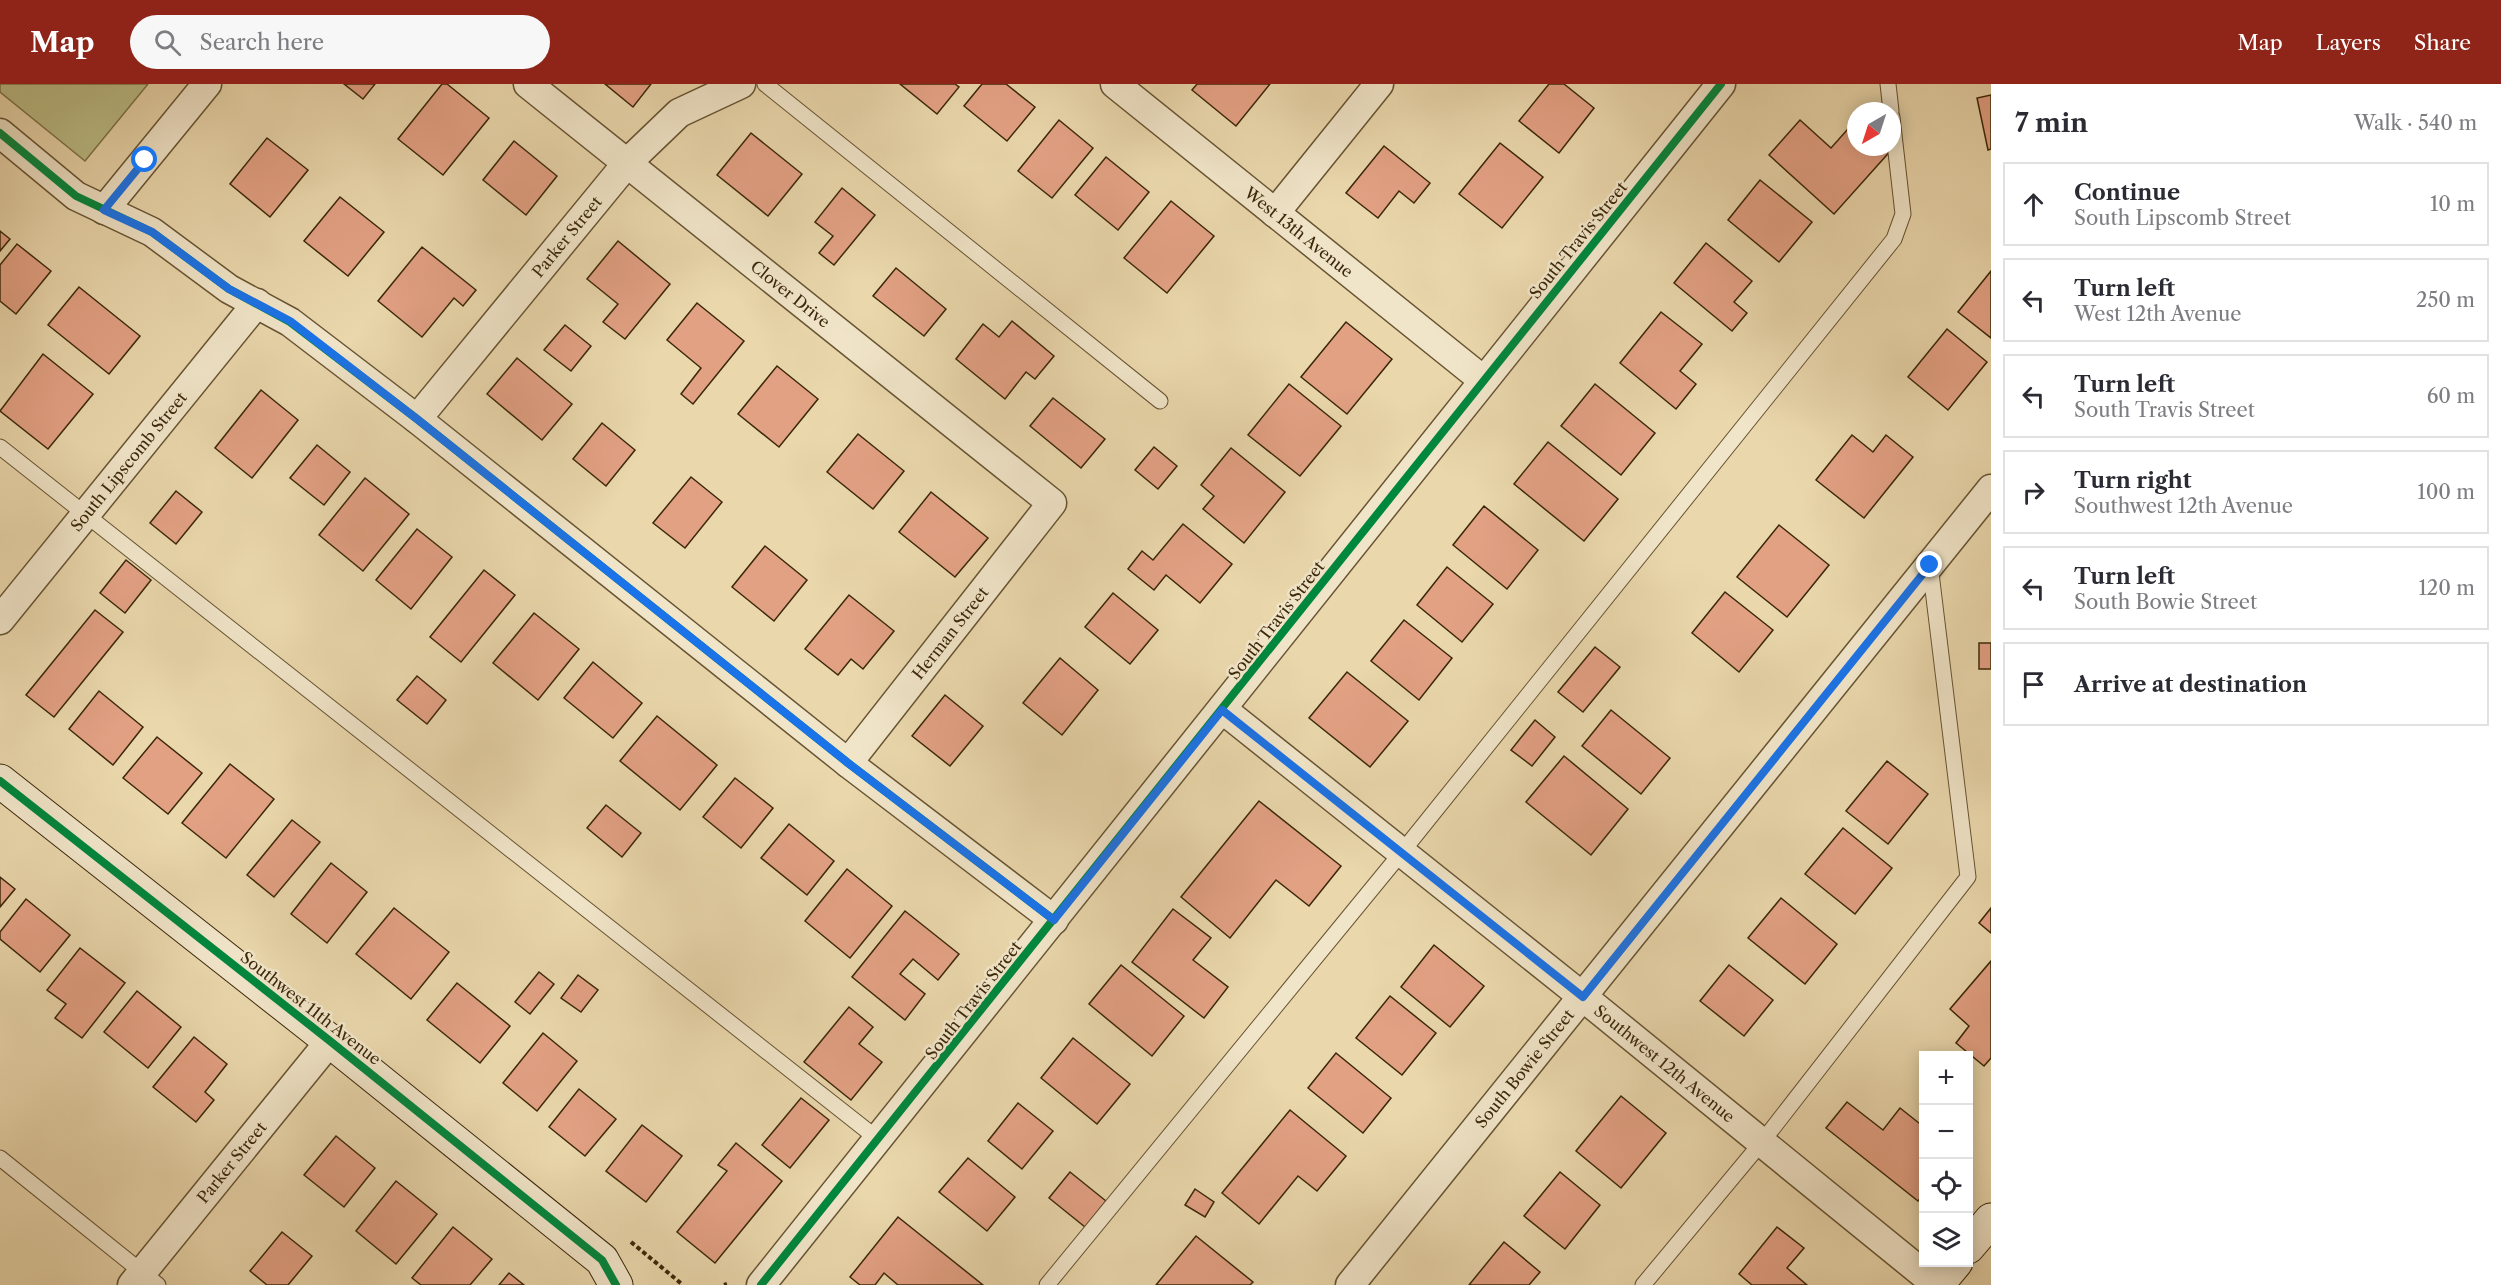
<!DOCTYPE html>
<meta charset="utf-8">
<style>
body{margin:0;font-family:"Libre Caslon Text",serif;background:#f7f7f7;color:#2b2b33}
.controls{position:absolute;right:18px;bottom:18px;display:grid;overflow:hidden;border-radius:0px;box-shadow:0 3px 15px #0003}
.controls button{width:54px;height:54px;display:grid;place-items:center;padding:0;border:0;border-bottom:2px solid #e1e1e2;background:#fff;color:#2b2b33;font:30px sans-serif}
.compass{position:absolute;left:1847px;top:18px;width:54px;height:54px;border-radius:50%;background:#fff;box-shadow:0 3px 15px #0003;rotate:219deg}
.stop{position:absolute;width:18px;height:18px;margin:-14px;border:4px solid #1a73e8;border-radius:50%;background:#fff}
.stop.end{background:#1a73e8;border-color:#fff;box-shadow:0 2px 6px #0008}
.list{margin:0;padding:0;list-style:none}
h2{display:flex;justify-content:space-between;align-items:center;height:78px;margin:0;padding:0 24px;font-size:26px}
h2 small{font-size:20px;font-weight:400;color:#7c7c81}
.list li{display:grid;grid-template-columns:39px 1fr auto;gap:18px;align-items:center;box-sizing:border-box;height:84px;margin:0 12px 12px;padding:0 12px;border:2px solid #e1e1e2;border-radius:0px}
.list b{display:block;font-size:22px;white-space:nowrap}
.list p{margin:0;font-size:20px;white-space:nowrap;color:#7c7c81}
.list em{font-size:20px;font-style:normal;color:#7c7c81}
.icon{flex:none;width:33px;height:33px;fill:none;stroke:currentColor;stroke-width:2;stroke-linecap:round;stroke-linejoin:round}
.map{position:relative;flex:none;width:1991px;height:1201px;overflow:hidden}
header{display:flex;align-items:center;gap:36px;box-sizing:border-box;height:84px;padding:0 30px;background:#8f2418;color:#fff}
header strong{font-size:28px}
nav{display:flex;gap:33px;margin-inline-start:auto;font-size:21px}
.search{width:420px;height:54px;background:#f7f7f7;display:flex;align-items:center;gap:15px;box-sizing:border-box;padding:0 21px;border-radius:33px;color:#7c7c81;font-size:22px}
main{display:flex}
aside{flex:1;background:#fff}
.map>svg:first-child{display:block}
.green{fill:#bcbd86;stroke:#7c7248;stroke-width:1.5}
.building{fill:#e3a184;stroke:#3b280a;stroke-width:1.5}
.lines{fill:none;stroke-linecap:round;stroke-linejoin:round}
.lane-casing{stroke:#675432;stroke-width:17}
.street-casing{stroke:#675432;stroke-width:31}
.secondary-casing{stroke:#3b280a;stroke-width:35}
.path{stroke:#3b280a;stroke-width:4;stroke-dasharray:4.5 3;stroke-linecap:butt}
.lane{stroke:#f1e5c9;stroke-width:15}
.street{stroke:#f1e5c9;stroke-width:28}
.secondary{stroke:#f1e5c9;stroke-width:33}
.cycleway-casing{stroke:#f1e5c9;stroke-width:11}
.cycleway{stroke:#00873e;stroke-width:8}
.route{stroke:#1a73e8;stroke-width:8}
.labels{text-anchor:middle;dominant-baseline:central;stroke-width:5;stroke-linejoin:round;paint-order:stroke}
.street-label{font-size:16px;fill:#3b280a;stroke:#f1e5c9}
</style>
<header>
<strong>Map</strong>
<div class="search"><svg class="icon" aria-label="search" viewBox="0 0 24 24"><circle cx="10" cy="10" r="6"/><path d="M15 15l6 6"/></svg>Search here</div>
<nav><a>Map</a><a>Layers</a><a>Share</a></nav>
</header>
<main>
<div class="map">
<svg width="1991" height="1201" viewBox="0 0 1991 1201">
<rect width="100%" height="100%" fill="#ead7ac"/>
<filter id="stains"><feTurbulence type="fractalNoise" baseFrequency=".00333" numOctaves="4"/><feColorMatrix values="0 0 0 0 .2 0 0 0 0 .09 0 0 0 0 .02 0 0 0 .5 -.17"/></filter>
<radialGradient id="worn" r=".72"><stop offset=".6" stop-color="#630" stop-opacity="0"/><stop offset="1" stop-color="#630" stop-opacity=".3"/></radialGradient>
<!-- green -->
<polygon class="green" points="0,0 148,0 85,77 0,8"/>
<!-- building -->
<g class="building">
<polygon points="344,0 375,0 363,15"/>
<polygon points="442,0 447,0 489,34 443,91 398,55"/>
<polygon points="605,0 651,0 633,23"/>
<polygon points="900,0 955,0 959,3 937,30"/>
<polygon points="982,0 1006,0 1035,23 1007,57 964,22"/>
<polygon points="1197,0 1270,0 1236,42 1192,6"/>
<polygon points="1549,0 1564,0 1594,24 1559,69 1519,37"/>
<polygon points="1991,11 1991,65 1988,66 1977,14"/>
<polygon points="1059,36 1093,64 1052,114 1018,87"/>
<polygon points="1800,36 1831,64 1856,36 1856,63 1894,63 1834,130 1769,71"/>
<polygon points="751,49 802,90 768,132 717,91"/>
<polygon points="267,54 308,86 270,133 230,100"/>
<polygon points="514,57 557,92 526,131 483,96"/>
<polygon points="1500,59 1543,93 1502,144 1459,110"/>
<polygon points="1384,62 1430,99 1414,119 1399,107 1378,134 1346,109"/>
<polygon points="1106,73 1149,108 1118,146 1075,111"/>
<polygon points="1760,96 1812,138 1779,178 1728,136"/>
<polygon points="842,104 875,131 834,181 819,169 833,152 815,138"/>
<polygon points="340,113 384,148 348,192 304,157"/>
<polygon points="1171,117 1214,152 1167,209 1124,174"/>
<polygon points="0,147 10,155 0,167"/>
<polygon points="618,157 670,200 625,255 603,238 618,220 587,195"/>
<polygon points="1706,159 1752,197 1734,218 1747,229 1732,247 1674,199"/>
<polygon points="17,160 51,187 16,230 0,217 0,181"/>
<polygon points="422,163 476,206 463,222 454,214 422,253 378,217"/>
<polygon points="896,184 946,225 924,252 873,212"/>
<polygon points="1991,187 1991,254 1958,228"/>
<polygon points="79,203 140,252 109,290 48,241"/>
<polygon points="697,219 744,257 693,320 681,310 701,284 667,256"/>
<polygon points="1661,228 1702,260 1680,287 1696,300 1676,325 1620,279"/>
<polygon points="1012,237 1054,272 1035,295 1026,288 1005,315 956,275 983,240 999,253"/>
<polygon points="1346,238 1392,275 1347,330 1301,293"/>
<polygon points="565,241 591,262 571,287 544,266"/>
<polygon points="1947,245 1987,278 1948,326 1908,293"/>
<polygon points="43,270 93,310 48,365 0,327"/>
<polygon points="517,274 572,320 542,356 487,310"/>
<polygon points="777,282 818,315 779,363 738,330"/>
<polygon points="1289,300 1341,342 1300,392 1248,351"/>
<polygon points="1595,300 1655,349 1621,391 1561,342"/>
<polygon points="261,306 298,336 252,394 215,364"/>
<polygon points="1053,314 1105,355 1081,384 1030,342"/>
<polygon points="602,339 635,366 606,402 573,375"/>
<polygon points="858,350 904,387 873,425 827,388"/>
<polygon points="1852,351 1873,368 1886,351 1913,373 1864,434 1816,396"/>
<polygon points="1548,358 1618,415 1584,457 1514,400"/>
<polygon points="317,361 350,388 324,421 290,394"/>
<polygon points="1154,363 1177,382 1158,405 1135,386"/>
<polygon points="1231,364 1285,408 1244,459 1203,425 1214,412 1201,401"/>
<polygon points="691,393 722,418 685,464 653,439"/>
<polygon points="365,394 409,430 363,487 319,451"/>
<polygon points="176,407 202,428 176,460 150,439"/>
<polygon points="931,408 988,454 955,493 899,448"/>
<polygon points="1484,422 1538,466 1507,505 1453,461"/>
<polygon points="1183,440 1232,480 1200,519 1166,491 1154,506 1128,485 1142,467 1153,476"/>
<polygon points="1779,441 1829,481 1787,533 1737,493"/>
<polygon points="417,445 452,473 411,525 376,496"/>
<polygon points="765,462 807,496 774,537 732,503"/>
<polygon points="126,476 151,496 125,529 100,509"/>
<polygon points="1447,483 1493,520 1462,558 1417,521"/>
<polygon points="484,486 515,511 461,578 430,553"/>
<polygon points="1725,508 1773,546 1739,588 1692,549"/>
<polygon points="1113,509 1158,546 1130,580 1085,543"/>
<polygon points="849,511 894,547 863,585 851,575 838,591 805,565"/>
<polygon points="95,526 123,548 54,633 26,611"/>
<polygon points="534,529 579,565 538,616 493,579"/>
<polygon points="1404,536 1452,574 1419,616 1371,577"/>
<rect x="1979" y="559" width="12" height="26"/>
<polygon points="1595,563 1620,583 1583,628 1558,608"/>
<polygon points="1060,574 1098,606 1062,651 1023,619"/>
<polygon points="593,578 642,619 613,654 564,614"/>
<polygon points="1347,588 1408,637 1370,683 1309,634"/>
<polygon points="417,592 446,616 427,640 397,616"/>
<polygon points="99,607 143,643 113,681 69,645"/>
<polygon points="945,611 983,642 950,682 912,652"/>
<polygon points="1611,626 1670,674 1641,710 1582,662"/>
<polygon points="657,632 717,681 680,726 620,677"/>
<polygon points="1535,636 1555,653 1532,682 1511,666"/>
<polygon points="157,653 202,689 168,730 123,694"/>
<polygon points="1564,672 1628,725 1591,771 1526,718"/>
<polygon points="1887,677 1928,710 1888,760 1846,727"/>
<polygon points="230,680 274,715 226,774 182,739"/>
<polygon points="735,694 773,724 741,764 703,733"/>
<polygon points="1259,717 1341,782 1309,822 1276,796 1230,854 1181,813"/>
<polygon points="606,721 641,749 622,773 587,744"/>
<polygon points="292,736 320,758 274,813 247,791"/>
<polygon points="789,740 834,777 807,811 761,774"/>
<polygon points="1843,744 1892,784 1855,830 1805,790"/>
<polygon points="331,779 367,808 327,859 291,830"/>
<polygon points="847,785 892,822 850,874 805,837"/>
<polygon points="0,793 15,805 0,823"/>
<polygon points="1781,814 1837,860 1805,900 1748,854"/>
<polygon points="26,815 70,851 40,888 0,855 0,848"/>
<polygon points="394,824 449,868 411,915 356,870"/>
<polygon points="1991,824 1991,849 1979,839"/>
<polygon points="1173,825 1211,854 1193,876 1228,903 1204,934 1132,878"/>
<polygon points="905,827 959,870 938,896 913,875 900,890 925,910 905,936 852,893"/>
<polygon points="1434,861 1484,902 1450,943 1401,903"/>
<polygon points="80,864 125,899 82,954 55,934 66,920 47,906"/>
<polygon points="1991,877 1991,974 1984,982 1956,959 1969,942 1950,925"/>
<polygon points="1121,881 1184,932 1152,972 1089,920"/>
<polygon points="1729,881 1773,916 1744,952 1700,917"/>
<polygon points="539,888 554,900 530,930 515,918"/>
<polygon points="578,891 598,906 581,928 561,914"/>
<polygon points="457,899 510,942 480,979 427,936"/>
<polygon points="137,907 181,943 148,984 104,948"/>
<polygon points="1390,912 1436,949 1402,991 1356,954"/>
<polygon points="849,923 873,943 859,960 882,978 851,1016 804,978"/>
<polygon points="543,949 577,977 537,1027 503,999"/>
<polygon points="194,953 227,980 205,1008 214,1016 196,1038 153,1003"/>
<polygon points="1073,954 1130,1000 1097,1040 1041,994"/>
<polygon points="1336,969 1391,1014 1363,1049 1308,1004"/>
<polygon points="579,1005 616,1035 585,1072 549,1043"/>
<polygon points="1621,1012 1666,1049 1621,1104 1576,1067"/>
<polygon points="801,1014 829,1036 790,1084 762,1061"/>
<polygon points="1847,1018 1883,1046 1900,1024 1924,1043 1924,1110 1918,1117 1826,1044"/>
<polygon points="1018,1019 1053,1047 1022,1085 988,1057"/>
<polygon points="1290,1026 1346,1072 1317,1107 1298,1092 1259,1140 1222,1109"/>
<polygon points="642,1041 682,1072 646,1118 606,1087"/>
<polygon points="336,1052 375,1084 344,1123 304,1091"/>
<polygon points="736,1059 782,1097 715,1179 677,1148 727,1087 718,1081"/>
<polygon points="968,1074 1015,1113 987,1147 939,1108"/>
<polygon points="1070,1088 1106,1117 1085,1143 1049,1114"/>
<polygon points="1560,1088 1600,1121 1565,1165 1524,1132"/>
<polygon points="396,1097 437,1130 396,1180 356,1147"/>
<polygon points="1195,1105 1214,1118 1205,1133 1185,1121"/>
<polygon points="898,1133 983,1201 898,1201 884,1189 875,1201 860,1201 850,1193"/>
<polygon points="453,1143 492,1175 470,1201 421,1201 412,1194"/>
<polygon points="1777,1143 1804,1164 1787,1184 1807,1201 1752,1201 1739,1190"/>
<polygon points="282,1148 312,1172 288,1201 267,1201 250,1187"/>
<polygon points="1196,1152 1253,1198 1250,1201 1156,1201"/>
<polygon points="1504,1158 1540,1188 1529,1201 1469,1201"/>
<polygon points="509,1189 524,1201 499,1201"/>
</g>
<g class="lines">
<!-- lane casing -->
<g class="lane-casing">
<g id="lane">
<polyline points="765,0 1160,317"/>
<polyline points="1888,0 1891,27"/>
<polyline points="0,363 879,1056"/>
<polyline points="0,1074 158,1201"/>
<polyline points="1047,1201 1402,768 1894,155 1903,130 1892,33"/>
<polyline points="1643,1201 1762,1058 1968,793 1930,481"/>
</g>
</g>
<!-- street casing -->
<g class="street-casing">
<g id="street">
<path id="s1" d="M528 0 1052 419 848 679"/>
<path id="s2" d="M1115 0 1483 296"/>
<polyline points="0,49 76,112 152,148 229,205 290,238 417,335 848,679 1054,836"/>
<polyline points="104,126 207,0"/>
<polyline points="1275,129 1379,0"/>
<path id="s3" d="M417 335 628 78 679 29 741 0"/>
<path id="s4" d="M0 536 257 219"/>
<path id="s5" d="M1222 625 1583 913 1937 1201"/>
<path id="s6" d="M132 1201 330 957"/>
<polyline points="761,1201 1721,0"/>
<path id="s7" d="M1350 1201 1991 405"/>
</g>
</g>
<!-- secondary casing -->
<g class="secondary-casing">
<g id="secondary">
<polyline points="0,697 330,957 602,1176 616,1201"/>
<polyline points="1968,1163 1991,1136"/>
<polyline points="1937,1201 1956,1178"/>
</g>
</g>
<!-- path -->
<g class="path">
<polyline points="631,1158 683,1201"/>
<polyline points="724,1201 727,1200"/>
</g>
<!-- lane -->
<use href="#lane" class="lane"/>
<!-- street -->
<use href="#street" class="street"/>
<!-- secondary -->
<use href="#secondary" class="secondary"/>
<!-- cycleway casing -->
<g class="cycleway-casing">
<g id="cycleway">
<polyline points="0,49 76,112 152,148 229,205 290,238 417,335 848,679 1054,836"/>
<polyline points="0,697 330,957 602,1176 616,1201"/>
<polyline points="761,1201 1721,0"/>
</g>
</g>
<!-- cycleway -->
<use href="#cycleway" class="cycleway"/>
</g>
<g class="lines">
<!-- route -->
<polyline class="route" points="145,76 104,126 152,148 229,205 290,237 417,335 848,679 1054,836 1222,626 1583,913 1930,481"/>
</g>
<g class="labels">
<!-- street labels -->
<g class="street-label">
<text stroke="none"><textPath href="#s2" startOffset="236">West 13th Avenue</textPath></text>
<text stroke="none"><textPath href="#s3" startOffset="236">Parker Street</textPath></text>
<text transform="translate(1578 156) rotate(-51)">South Travis Street</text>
<text stroke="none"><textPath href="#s1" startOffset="336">Clover Drive</textPath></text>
<text stroke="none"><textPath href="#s4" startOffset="204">South Lipscomb Street</textPath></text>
<text transform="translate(1276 536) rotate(-52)">South Travis Street</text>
<text transform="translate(950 549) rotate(-52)">Herman Street</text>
<text transform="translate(973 916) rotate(-52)">South Travis Street</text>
<text transform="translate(311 924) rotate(38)">Southwest 11th Avenue</text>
<text stroke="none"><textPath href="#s5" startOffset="567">Southwest 12th Avenue</textPath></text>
<text stroke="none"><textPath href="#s7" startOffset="278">South Bowie Street</textPath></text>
<text stroke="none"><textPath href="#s6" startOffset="158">Parker Street</textPath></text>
</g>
</g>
<rect width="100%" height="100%" filter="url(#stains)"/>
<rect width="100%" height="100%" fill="url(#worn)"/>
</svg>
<div class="controls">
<button>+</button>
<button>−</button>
<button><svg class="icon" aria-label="locate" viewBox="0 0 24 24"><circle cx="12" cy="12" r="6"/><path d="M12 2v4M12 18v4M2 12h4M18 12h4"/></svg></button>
<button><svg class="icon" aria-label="layers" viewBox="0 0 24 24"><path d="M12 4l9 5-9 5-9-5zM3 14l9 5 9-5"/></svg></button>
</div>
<svg class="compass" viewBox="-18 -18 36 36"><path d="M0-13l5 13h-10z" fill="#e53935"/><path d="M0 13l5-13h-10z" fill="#7c7c81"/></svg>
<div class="stop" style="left:145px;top:76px"></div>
<div class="stop end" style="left:1930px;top:481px"></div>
</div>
<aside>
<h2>7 min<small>Walk · 540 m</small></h2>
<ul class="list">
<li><svg class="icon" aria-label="ahead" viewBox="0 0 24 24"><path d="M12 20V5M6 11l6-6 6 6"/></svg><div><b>Continue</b><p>South Lipscomb Street</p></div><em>10 m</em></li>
<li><svg class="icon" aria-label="left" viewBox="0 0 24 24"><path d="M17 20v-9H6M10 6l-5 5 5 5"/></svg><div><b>Turn left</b><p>West 12th Avenue</p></div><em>250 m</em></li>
<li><svg class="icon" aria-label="left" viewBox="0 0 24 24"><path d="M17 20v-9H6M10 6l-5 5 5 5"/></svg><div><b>Turn left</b><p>South Travis Street</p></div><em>60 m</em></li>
<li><svg class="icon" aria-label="right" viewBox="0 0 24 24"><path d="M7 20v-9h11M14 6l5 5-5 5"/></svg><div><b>Turn right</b><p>Southwest 12th Avenue</p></div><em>100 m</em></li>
<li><svg class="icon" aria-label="left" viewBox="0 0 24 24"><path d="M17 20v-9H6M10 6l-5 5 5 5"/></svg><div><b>Turn left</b><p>South Bowie Street</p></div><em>120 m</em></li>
<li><svg class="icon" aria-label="arrive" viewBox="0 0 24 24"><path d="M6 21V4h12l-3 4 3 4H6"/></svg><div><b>Arrive at destination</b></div></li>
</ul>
</aside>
</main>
